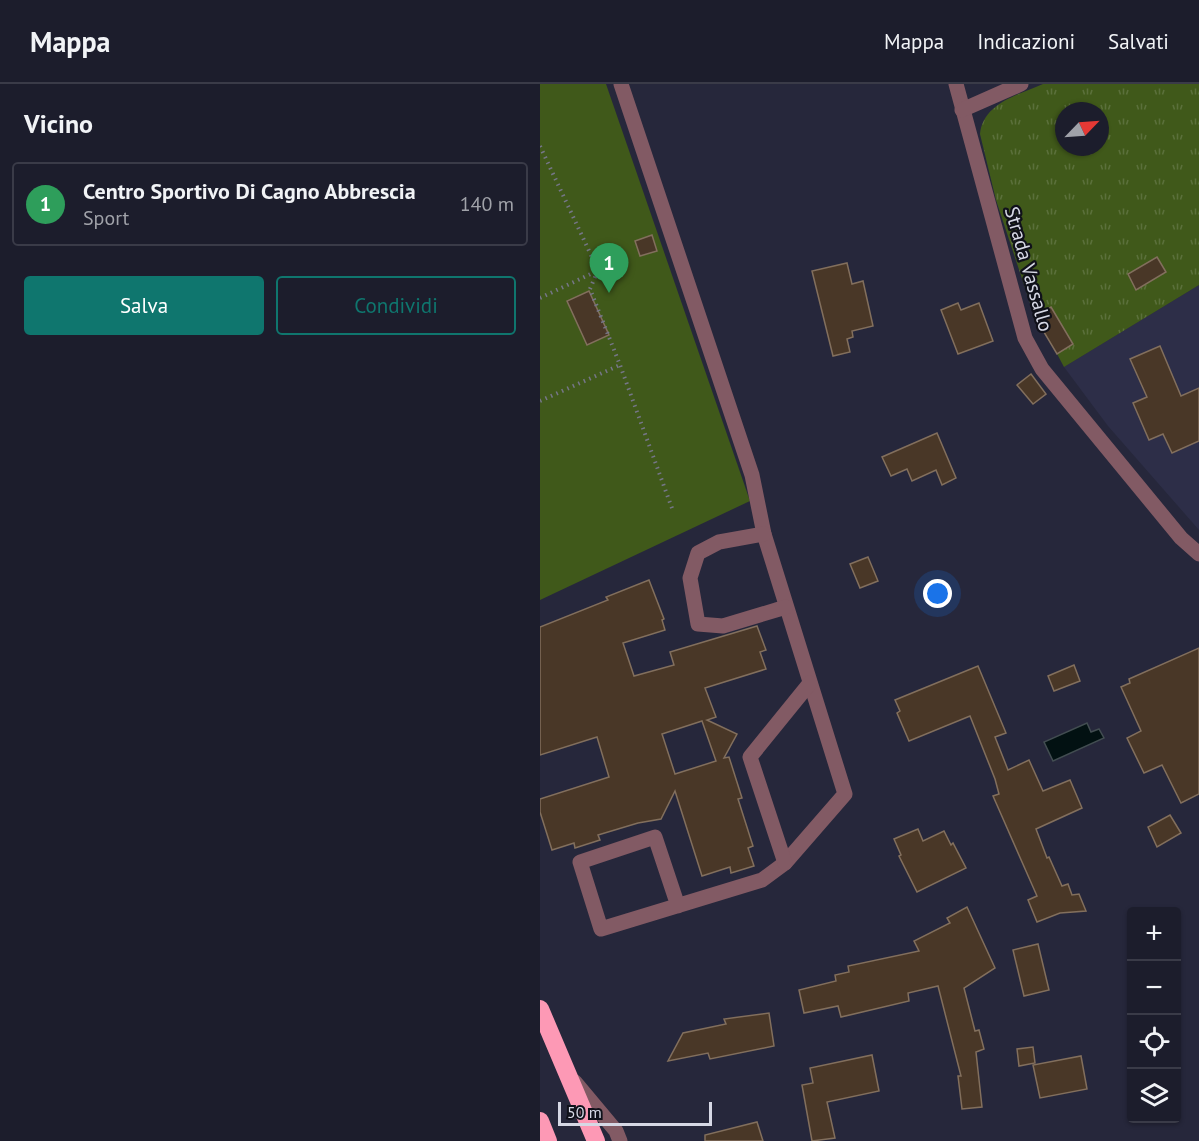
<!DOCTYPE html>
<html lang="it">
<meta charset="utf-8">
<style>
body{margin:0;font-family:"PT Sans",sans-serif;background:#252634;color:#f1f3f6}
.controls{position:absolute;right:18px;bottom:18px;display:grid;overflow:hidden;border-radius:6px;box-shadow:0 2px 4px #0004}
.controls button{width:54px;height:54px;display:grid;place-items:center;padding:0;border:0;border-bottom:2px solid #3a3b48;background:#1c1d2c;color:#f1f3f6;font:30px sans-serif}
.compass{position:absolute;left:515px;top:18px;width:54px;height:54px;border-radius:50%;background:#1c1d2c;box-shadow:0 2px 4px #0004;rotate:65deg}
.scale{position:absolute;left:18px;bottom:15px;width:154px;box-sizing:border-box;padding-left:6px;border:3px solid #d6d8e5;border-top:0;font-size:16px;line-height:21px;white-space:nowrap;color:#d6d8e5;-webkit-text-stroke:4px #10111a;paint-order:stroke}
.you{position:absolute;left:398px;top:510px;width:21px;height:21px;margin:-15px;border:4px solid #fff;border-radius:50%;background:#1a73e8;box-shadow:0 0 0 9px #1a73e833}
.badge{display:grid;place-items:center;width:39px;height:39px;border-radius:50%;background:#0f766e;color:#fff;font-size:20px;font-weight:700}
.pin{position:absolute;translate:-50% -50px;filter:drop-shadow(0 2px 3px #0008)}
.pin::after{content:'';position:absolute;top:32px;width:21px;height:18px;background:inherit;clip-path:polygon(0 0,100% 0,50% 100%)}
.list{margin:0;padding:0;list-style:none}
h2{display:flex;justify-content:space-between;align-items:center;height:78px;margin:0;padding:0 24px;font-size:26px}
h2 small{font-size:20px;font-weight:400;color:#a0a2a9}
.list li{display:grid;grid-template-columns:39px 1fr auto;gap:18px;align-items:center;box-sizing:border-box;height:84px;margin:0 12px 12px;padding:0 12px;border:2px solid #3a3b48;border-radius:6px}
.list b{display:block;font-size:22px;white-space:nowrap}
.list p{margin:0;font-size:20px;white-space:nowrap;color:#a0a2a9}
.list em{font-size:20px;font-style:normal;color:#a0a2a9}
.actions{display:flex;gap:12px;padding:18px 24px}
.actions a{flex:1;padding:14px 0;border:2px solid #0f766e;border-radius:6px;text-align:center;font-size:21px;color:#0f766e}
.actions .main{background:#0f766e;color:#fff}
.icon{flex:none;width:33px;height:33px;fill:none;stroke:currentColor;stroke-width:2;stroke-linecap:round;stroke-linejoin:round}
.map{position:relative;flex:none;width:659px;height:1057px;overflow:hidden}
header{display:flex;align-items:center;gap:36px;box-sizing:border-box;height:84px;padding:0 30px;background:#1c1d2c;border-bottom:2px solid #3a3b48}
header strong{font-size:28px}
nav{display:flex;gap:33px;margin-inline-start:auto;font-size:21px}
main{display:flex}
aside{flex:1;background:#1c1d2c}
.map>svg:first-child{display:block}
.built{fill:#2d2e48}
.grass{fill:url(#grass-tufts);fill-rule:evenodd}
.park{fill:#40591a}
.water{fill:#021112;stroke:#424d51;stroke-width:1.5}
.building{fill:#493727;stroke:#826f5d;stroke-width:1.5;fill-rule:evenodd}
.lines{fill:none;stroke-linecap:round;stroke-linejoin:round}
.path{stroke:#757687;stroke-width:4;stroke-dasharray:1.5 4.5;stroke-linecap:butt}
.minor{stroke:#825a64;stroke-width:15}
.highway{stroke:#fd99b5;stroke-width:18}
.labels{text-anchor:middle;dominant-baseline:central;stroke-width:4.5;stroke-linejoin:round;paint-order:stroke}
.street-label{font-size:20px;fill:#d6d8e5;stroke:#10111a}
</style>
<header>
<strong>Mappa</strong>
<nav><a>Mappa</a><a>Indicazioni</a><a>Salvati</a></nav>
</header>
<main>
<aside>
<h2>Vicino<small></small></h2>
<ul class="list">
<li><span class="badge" style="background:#2e9e5b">1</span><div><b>Centro Sportivo Di Cagno Abbrescia</b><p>Sport</p></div><em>140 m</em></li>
</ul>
<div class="actions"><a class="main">Salva</a><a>Condividi</a></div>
</aside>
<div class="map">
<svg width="659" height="1057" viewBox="0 0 659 1057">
<defs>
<pattern id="grass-tufts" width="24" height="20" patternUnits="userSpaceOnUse" patternTransform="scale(1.5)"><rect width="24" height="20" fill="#40591a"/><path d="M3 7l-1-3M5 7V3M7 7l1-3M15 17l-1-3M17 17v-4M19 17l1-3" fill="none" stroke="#5b703b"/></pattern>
</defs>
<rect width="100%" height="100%" fill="#26273b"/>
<!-- built -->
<polygon class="built" points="659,201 659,446 568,342 524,283"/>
<!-- grass -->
<path class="grass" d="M503 0H659V201L524 283 490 219 456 116 440 50C443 19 478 11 503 0ZM524 27H560V63H524Z"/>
<!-- park -->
<polygon class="park" points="0,0 66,0 210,417 0,516"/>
<!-- water -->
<polygon class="water" points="547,639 551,648 559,645 564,654 513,677 504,658"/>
<!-- building -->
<g class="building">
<polygon points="112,151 117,167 100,172 95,157"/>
<polygon points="617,173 626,188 596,206 588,190"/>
<polygon points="307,179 312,200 323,197 333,242 312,247 313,253 307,255 310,268 293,272 272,187"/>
<polygon points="49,207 69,251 47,261 27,217"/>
<polygon points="418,219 421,226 439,219 453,257 418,270 401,226"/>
<polygon points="511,223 533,260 517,270 495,233"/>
<polygon points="620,262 641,312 659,304 659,357 632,369 623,350 609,356 593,319 607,313 590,275"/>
<polygon points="491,290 506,310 493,320 477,301"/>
<polygon points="397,349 416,394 402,401 396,386 372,397 367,385 351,392 342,373"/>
<polygon points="328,473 338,497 320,504 310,480"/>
<path d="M109 496 124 535 122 536 125 546 83 559 94 592 134 581 130 568 217 542 226 566 220 568 226 585 165 604 176 633 167 636 197 650 184 674 189 673 202 714 198 715 213 762 208 764 214 782 191 789 190 783 162 792 135 707 121 735 98 739 58 751 60 756 35 764 34 759 12 766 0 728V715L69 693 57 653 0 671V543L68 516 66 513ZM162 637 176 677 135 690 122 650Z"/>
<polygon points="659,564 659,710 641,719 622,681 604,689 587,654 601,647 581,603 590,599 589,595"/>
<polygon points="534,581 540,597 514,607 508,592"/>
<polygon points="438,582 466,649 455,653 468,686 489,676 503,707 530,696 542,724 496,745 507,774 509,773 522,802 528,800 532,811 539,810 546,827 520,829 497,838 488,816 497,812 453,712 459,710 455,695 430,632 369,657 357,629 360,627 355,616"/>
<polygon points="630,731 641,749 617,763 608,743"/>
<polygon points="378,745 383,757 404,747 411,761 413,759 426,784 377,808 359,772 361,771 354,755"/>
<polygon points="427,823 455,884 424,904 435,947 439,946 444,965 436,968 442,1023 422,1025 418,992 421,992 398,902 368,909 369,917 301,933 298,922 264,929 259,906 296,897 295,891 309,888 308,882 379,867 374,857 410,839 407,834"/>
<polygon points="498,860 509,906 484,912 473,866"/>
<polygon points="229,929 234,962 170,975 168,969 128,977 143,949 186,940 184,935"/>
<polygon points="493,963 495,979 479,982 477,965"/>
<polygon points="332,971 339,1007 287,1018 295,1054 272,1057 262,1001 273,999 270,984"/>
<polygon points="541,972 547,1005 500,1014 493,981"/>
<polygon points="217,1038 223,1057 165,1057 165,1051"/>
</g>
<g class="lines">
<!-- path -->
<g class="path">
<polyline points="0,62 58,186 50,205 80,281 133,427"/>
<polyline points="0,214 57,187"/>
<polyline points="0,317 80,281"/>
</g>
<!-- minor -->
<g class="minor">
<polyline points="81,0 212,391 224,450 305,710 245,779 222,796 61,845 40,778 115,753 138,822"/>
<polyline points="416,0 485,254 502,285 641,454 659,470"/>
<polyline points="422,26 481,0"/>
<polyline points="224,450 179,458 158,469 150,494 158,540 183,542 246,523"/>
<polyline points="245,779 210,673 270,599"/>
<polyline points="35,998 76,1047 80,1057"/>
</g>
<!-- highway -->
<g class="highway">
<polyline points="0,925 56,1057"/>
<polyline points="0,1037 8,1057"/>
</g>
</g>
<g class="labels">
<!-- street labels -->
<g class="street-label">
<text transform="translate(489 185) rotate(74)">Strada Vassallo</text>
</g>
</g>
</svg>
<div class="controls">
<button>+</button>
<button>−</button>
<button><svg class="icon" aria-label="locate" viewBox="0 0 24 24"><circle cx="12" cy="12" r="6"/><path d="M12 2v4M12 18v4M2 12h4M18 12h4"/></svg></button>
<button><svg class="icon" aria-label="layers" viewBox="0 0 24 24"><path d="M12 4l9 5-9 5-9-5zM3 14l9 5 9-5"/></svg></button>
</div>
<svg class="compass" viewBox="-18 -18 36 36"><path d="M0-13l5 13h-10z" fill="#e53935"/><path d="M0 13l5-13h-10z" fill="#a0a2a9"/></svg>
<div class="scale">50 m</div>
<div class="you"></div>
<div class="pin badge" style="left:69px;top:209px;background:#2e9e5b">1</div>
</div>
</main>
